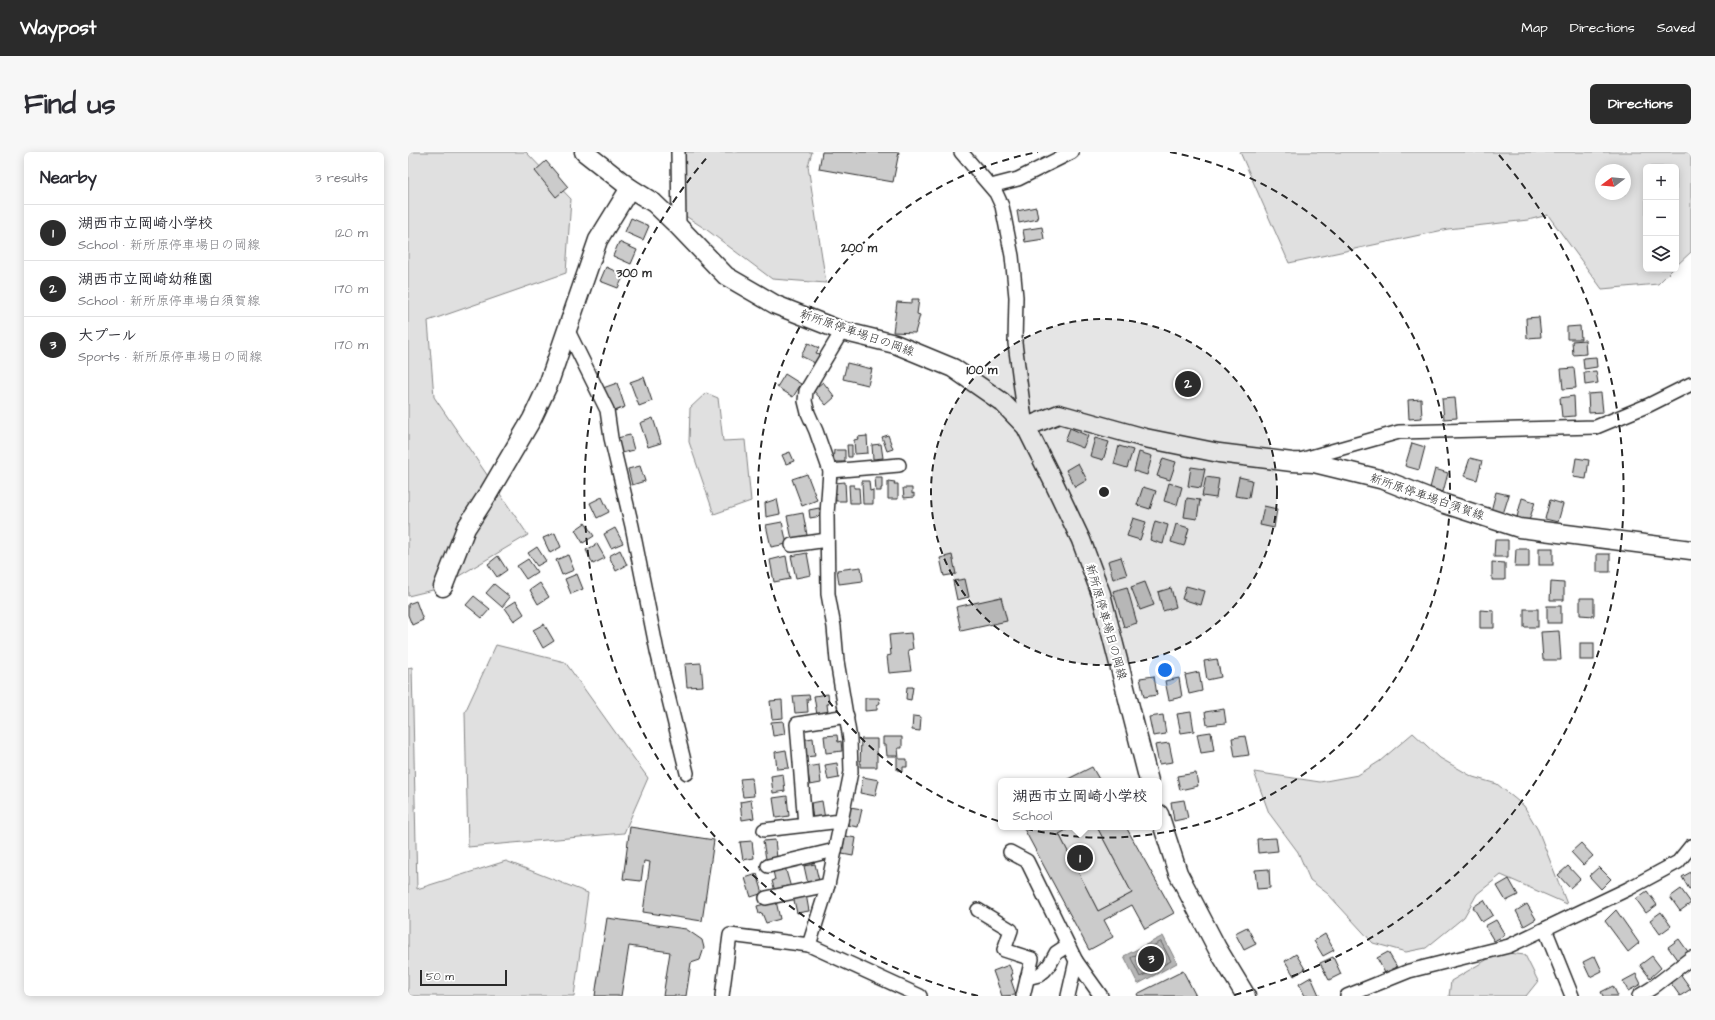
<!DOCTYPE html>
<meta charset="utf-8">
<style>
body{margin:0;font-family:"Architects Daughter","Klee One",sans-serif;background:#f7f7f7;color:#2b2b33}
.controls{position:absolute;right:12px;top:12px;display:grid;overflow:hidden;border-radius:6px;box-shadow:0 2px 10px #0003}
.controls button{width:36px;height:36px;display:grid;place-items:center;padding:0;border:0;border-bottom:1px solid #e1e1e2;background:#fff;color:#2b2b33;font:20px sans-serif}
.compass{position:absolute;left:1187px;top:12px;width:36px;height:36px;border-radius:50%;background:#fff;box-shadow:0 2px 10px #0003;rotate:254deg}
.scale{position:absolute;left:12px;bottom:10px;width:87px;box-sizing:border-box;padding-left:4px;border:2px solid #2b2b2b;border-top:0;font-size:11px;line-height:14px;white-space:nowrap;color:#2b2b2b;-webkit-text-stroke:3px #fff;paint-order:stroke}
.you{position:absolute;left:757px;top:518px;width:14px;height:14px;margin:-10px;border:3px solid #fff;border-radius:50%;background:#1a73e8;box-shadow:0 0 0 6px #1a73e833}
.badge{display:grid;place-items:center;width:26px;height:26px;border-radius:50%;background:#2b2b2b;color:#fff;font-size:13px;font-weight:700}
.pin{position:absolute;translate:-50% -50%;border:2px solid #fff;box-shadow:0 1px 4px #0006}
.popup{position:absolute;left:590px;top:626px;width:164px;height:52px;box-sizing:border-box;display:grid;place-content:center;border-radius:6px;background:#fff;filter:drop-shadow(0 1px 3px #0005);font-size:13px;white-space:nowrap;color:#7c7c81}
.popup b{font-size:15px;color:#2b2b33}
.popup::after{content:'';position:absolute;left:50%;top:100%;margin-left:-8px;border:8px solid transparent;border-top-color:#fff}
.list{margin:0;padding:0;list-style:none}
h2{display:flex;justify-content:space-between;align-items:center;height:52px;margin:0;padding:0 16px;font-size:17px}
h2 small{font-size:13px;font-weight:400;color:#7c7c81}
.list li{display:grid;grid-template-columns:26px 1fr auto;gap:12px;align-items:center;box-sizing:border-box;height:56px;padding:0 16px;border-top:1px solid #e1e1e2}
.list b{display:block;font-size:15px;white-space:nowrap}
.list p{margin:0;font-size:13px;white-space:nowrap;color:#7c7c81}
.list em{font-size:13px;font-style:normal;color:#7c7c81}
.icon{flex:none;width:22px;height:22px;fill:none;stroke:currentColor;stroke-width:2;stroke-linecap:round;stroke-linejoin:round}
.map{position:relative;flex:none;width:1283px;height:844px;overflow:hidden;border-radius:6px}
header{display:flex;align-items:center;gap:24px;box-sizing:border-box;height:56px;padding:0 20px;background:#2b2b2b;color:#fff}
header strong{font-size:19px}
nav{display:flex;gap:22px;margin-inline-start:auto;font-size:14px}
.intro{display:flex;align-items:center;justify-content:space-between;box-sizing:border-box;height:96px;padding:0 24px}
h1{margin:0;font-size:28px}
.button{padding:10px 18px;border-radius:6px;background:#2b2b2b;color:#fff;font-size:14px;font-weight:700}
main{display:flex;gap:24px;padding:0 24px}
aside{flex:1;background:#fff;border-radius:6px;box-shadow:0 2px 10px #0003}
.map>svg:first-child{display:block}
.green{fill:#e0e0e0;stroke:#868686;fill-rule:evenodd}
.water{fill:#b6b6b6;stroke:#7e7e7e}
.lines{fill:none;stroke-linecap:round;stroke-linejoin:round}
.shore{stroke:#636363;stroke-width:1}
.building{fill:#cbcbcb;stroke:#2b2b2b}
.street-casing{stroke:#2b2b2b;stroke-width:16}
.secondary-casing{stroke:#2b2b2b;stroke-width:21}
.street{stroke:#fff;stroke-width:13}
.secondary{stroke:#fff;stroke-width:18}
.ring{fill:none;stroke:#2b2b2b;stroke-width:2;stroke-dasharray:7 5}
.labels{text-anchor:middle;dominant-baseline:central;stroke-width:4;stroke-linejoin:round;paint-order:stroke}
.street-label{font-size:12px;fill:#2b2b2b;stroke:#fff}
.centre{fill:#2b2b2b;stroke:#fff;stroke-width:2}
.ring-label{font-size:12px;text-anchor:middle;font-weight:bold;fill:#2b2b2b;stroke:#fff;stroke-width:4;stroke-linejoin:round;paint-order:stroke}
</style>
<header>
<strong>Waypost</strong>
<nav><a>Map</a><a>Directions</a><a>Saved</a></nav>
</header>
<div class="intro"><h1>Find us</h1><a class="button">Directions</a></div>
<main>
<aside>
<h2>Nearby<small>3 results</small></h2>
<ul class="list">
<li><span class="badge">1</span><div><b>湖西市立岡崎小学校</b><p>School · 新所原停車場日の岡線</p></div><em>120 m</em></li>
<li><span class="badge">2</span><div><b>湖西市立岡崎幼稚園</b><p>School · 新所原停車場白須賀線</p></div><em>170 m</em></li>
<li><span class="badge">3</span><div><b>大プール</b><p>Sports · 新所原停車場日の岡線</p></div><em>170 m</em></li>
</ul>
</aside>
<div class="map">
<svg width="1283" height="844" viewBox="0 0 1283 844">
<rect width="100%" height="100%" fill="#fff"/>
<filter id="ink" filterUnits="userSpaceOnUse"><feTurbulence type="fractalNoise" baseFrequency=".025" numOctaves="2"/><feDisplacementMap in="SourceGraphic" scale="8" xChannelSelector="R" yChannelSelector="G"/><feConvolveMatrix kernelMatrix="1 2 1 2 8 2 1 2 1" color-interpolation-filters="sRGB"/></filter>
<g filter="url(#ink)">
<!-- green -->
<g class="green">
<polygon points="0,0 118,0 163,47 158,121 20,169 26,245 120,383 29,437 0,444"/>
<polygon points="265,0 404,0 400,14 418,131 364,127 299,78 276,63"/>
<path d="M832 0H1283V100L1268 114V15H1238V117H1265L1250 132 1194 137 1140 63 1120 68 1040 77 881 111ZM1193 18H1217V42H1193Z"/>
<polygon points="298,241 310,246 315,289 337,288 343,349 306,362 281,290 282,256"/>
<polygon points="88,493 157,510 240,626 216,681 60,695 57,560"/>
<polygon points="4,515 9,737 98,709 180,741 166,844 0,844 0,516"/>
<polygon points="1005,581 1032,606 1065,625 1089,632 1116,654 1130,678 1159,752 1093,723 1069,742 1056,765 1018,796 998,800 965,791 920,742 902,728 890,700 861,661 846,620 912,630 950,623 972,609"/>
<polygon points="664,675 689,675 724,741 690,759 651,682"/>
<polygon points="1100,801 1117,803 1130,829 1118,844 1041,844 1043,829 1080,807"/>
</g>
<!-- water -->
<polygon class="water" points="755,784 769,811 730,832 716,804"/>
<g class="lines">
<!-- shore -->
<g class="shore">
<polygon points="753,790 763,809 732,825 723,806"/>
<polygon points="750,797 752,798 756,807 734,818 729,808"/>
</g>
</g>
<!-- building -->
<g class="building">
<polygon points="414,0 491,0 485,30 411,17"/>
<polygon points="138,9 160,35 148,45 127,19"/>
<polygon points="628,55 630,67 611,71 609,59"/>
<polygon points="223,66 241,74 235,88 217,80"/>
<polygon points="634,75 636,87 617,90 615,78"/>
<polygon points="211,90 229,98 223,112 205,104"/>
<polygon points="198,115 216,123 210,136 192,129"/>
<polygon points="504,147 511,147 509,162 512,163 507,181 485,180 489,150 504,151"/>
<polygon points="1131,165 1133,185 1119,186 1118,166"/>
<polygon points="1172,174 1173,187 1159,187 1159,175"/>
<polygon points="1177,188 1178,202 1165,203 1164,189"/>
<polygon points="400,191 411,196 408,201 412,202 407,211 393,204"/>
<polygon points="1188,205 1189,215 1176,217 1175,206"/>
<polygon points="439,211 464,217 460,233 435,227"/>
<polygon points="1166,216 1168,236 1155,237 1153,217"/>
<polygon points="1188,219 1190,231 1177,233 1176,220"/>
<polygon points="377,222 393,232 385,245 369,235"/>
<polygon points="236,225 244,249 231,254 222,230"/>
<polygon points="415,230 427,245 418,253 405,238"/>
<polygon points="209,231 217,255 204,260 195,236"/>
<polygon points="1193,241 1195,260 1181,261 1180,242"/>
<polygon points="1166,244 1167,264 1154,265 1152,246"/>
<polygon points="1047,246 1049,266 1036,267 1034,247"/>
<polygon points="1013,247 1014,266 1001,267 1000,248"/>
<polygon points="245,266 253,291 240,295 232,271"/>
<polygon points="662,276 680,284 675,296 657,289"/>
<polygon points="222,283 226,298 214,301 209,286"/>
<polygon points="480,283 485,297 479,299 474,285"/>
<polygon points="459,284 460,301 447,302 446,288 450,287 449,285"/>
<polygon points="687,286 701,290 695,308 682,304"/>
<polygon points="1004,291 1017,295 1011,318 997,314"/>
<polygon points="473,292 475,306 465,307 464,293"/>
<polygon points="439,293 444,293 444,305 440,305"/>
<polygon points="711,294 725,298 719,316 706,312"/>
<polygon points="426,298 437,298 437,310 425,310"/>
<polygon points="382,300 386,309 378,312 374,303"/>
<polygon points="731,300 744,304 739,323 726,319"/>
<polygon points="755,306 768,310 762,328 749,324"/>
<polygon points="1062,306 1074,309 1069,328 1056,324"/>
<polygon points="1168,306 1181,308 1178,327 1165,325"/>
<polygon points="670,311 679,328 667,335 658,318"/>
<polygon points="232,314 237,329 224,333 220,317"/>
<polygon points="783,315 797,317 793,336 780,334"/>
<polygon points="1027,317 1040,321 1035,340 1022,336"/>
<polygon points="399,322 409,348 394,354 384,327"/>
<polygon points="467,325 474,325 474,336 473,336 473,339 468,339"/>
<polygon points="798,325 811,327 808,346 794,344"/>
<polygon points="831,325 844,328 841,346 827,344"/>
<polygon points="454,329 461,329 462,339 465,338 465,352 455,352"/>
<polygon points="480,329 487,330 486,332 490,332 490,347 480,347"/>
<polygon points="437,330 438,349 428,349 427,331"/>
<polygon points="761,331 774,335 769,353 756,349"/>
<polygon points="441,333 446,333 446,336 451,336 452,351 442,351"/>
<polygon points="735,335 748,339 742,357 729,353"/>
<polygon points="495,336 504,336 504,342 506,341 506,345 496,346"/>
<polygon points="1088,340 1101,343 1095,362 1083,359"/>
<polygon points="194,345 201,360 189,366 182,351"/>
<polygon points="779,346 792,348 789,367 776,365"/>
<polygon points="1114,346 1127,350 1121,369 1109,365"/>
<polygon points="369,347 372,362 358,365 357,351"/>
<polygon points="1142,348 1155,352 1150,370 1137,367"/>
<polygon points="856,354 869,357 866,376 852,373"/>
<polygon points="411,356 413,364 402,366 401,358"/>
<polygon points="395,361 399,383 384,387 379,364"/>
<polygon points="725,366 738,370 732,388 719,384"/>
<polygon points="747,369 760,373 755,392 742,388"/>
<polygon points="374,370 379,392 363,395 358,373"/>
<polygon points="177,371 186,384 175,391 167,378"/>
<polygon points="768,372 781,376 776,394 763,390"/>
<polygon points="207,376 215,391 203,396 196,382"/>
<polygon points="147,381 153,395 142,401 135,386"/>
<polygon points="1087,388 1100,388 1100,405 1086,405"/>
<polygon points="189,392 197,406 185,412 178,398"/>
<polygon points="129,395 138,409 129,414 120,401"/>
<rect x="1131" y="396" width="14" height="17"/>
<polygon points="1108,397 1121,397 1121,415 1107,415"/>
<polygon points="212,398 219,413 208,419 201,404"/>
<polygon points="399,401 403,423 388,426 383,404"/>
<rect x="1189" y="402" width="13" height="18"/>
<polygon points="160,403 166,418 154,423 148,408"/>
<polygon points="544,403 548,422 536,424 532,406"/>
<polygon points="90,404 99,418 89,425 80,412"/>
<polygon points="378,404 382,427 366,430 362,408"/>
<polygon points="713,405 719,423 705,427 700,409"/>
<polygon points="120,407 129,420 118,427 109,414"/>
<polygon points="1084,410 1097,411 1097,428 1084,428"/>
<polygon points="453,415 455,429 431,432 429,418"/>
<polygon points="169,422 175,437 163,442 157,427"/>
<polygon points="557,427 561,445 549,448 545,429"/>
<polygon points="737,430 746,453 732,458 723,435"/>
<polygon points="1143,430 1156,431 1156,448 1142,448"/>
<polygon points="132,431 141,445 130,452 122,438"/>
<polygon points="86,432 102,445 94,455 78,441"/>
<polygon points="778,434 797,439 793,453 774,447"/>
<polygon points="719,435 729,471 716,475 705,439"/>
<polygon points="763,436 768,455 755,459 750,440"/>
<polygon points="66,444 82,457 74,466 58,453"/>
<polygon points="593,445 599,469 553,479 548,455"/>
<polygon points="1172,446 1186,446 1186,464 1172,463"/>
<polygon points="8,449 15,468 4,473 0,463 0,452"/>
<polygon points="108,449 116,462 106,469 97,456"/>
<rect x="1139" y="454" width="14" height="17"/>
<rect x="1116" y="457" width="14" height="18"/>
<polygon points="1072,458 1086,459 1086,476 1072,476"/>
<polygon points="136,472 146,489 135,496 125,478"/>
<polygon points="1151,479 1153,508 1135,508 1133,480"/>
<polygon points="503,481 505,497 500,498 503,519 481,521 479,504 483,503 481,483"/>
<rect x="1172" y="491" width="14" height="17"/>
<polygon points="809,507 813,525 799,528 796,509"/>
<polygon points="293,511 295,534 279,535 277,512"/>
<polygon points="791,520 794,539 781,542 777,523"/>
<polygon points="746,524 749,543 736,545 732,526"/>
<polygon points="771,526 774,545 761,548 757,529"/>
<polygon points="499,535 505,535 503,548 498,547"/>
<polygon points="420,542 421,552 419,552 420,561 409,563 406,544"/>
<polygon points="401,543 402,547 399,547 400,560 387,561 385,544"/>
<polygon points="457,546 471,546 472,551 469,553 469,558 457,559"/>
<polygon points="374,548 375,566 364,567 362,549"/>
<polygon points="816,557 818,571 799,573 797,560"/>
<polygon points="783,560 786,579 773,581 769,562"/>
<polygon points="755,563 758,582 745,584 741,565"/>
<polygon points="505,564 513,565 512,579 504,578"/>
<polygon points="375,569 377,582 365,584 363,570"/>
<polygon points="803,580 806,599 793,601 789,582"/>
<polygon points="429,583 430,590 433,589 434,599 418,601 416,584"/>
<polygon points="837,584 841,603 827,605 824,586"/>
<polygon points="475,585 494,585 494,596 490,596 491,607 499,607 499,615 495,615 495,619 489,618 489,604 479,604 478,593 475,593"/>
<polygon points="405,586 407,604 396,605 393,588"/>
<polygon points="453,587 469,587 469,615 452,615"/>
<polygon points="761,591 765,610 751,612 747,593"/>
<polygon points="378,598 381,616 369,617 367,600"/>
<polygon points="429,611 431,626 420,628 417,613"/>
<polygon points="411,613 413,631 402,633 399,615"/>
<polygon points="684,615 692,629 656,629"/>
<polygon points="788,621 790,634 772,638 769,624"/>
<polygon points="375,622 377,639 365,641 363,624"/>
<polygon points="455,625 471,628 467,644 452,641"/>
<polygon points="344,626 346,644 335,645 332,627"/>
<polygon points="379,644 381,664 368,666 365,646"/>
<polygon points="343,648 346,666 334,668 332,650"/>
<polygon points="776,648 780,666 766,669 763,650"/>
<polygon points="414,649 417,667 405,668 403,651"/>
<polygon points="442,655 454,657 450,675 439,673"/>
<polygon points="222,675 306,688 294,769 235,760 242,710 236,709 233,729 215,727"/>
<polygon points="615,675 664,675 651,682 690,759 724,741 689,675 718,675 766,761 737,777 724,753 696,768 705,785 681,798"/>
<polygon points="437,684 448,686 445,704 434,702"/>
<polygon points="868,686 870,699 850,701 849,687"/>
<polygon points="367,688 369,706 358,707 355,689"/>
<polygon points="344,689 346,706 335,708 332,690"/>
<polygon points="1173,691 1185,704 1175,713 1163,700"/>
<polygon points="407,712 411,729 400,732 396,714"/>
<polygon points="1160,714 1172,727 1162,736 1150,723"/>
<polygon points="377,715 383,736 367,739 364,729 367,728 365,719"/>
<polygon points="1191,715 1203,727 1193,737 1181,724"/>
<polygon points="861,717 862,736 849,737 847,718"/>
<polygon points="1283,720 1283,736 1281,737 1274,725"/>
<polygon points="349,722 355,741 343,745 337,726"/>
<polygon points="1101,727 1110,743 1098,749 1089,734"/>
<polygon points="1273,737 1283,751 1272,759 1262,745"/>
<polygon points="1239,739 1249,753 1238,761 1228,747"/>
<polygon points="398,742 401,759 389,761 385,744"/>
<polygon points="1076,748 1085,763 1074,770 1065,755"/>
<polygon points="368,749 372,767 358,771 354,761 351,762 349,754"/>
<polygon points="1119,752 1128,767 1116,774 1108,759"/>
<polygon points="1208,758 1231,791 1220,800 1197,769"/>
<polygon points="1253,760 1263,774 1252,782 1242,768"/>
<polygon points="199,766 278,777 294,788 296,796 292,808 283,811 278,844 255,844 262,800 221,794 213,844 187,844"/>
<polygon points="1088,768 1097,783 1086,789 1077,774"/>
<polygon points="839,775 848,792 836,798 827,781"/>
<polygon points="917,782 926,798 915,804 906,789"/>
<polygon points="1271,787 1281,801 1270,809 1260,795"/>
<polygon points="980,800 989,815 977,821 969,806"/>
<polygon points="888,802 897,817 886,824 877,809"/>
<polygon points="1187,804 1194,819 1182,825 1175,810"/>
<polygon points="1244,804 1253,816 1242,826 1232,813"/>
<polygon points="925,805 933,822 921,828 912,811"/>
<polygon points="601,813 605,822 603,822 605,828 603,828 608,843 594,844 585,819"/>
<polygon points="775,819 788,844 730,844 729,842"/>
<polygon points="1228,822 1233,832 1220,839 1215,829"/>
<polygon points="1273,823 1283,837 1272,844 1262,830"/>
<polygon points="903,825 911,843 897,844 891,832"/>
<polygon points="1205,834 1210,844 1195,844 1193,840"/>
</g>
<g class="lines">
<!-- street casing -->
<g class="street-casing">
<g id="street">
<polyline points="270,0 271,75"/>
<polyline points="553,0 588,41 594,54 604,104 608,145 607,191 618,275"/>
<polyline points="583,34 610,27 664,0"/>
<polyline points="160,179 199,258 203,286 224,374 249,499 279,621"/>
<polyline points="892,308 991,280 1188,275 1241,253 1283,232"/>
<polyline points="422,319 491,313"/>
<polyline points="384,393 419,388"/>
<polyline points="397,673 389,572 439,564"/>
<polyline points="356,678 433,669"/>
<polyline points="602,700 619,709 668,809 660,844"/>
<polyline points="360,714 427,698"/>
<polyline points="358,746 420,733 443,620 442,587 429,509 426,475 420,442 419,362 422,319 408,279 400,261 397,249 398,239 434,179"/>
<polyline points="570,758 603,778 596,798 624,807 615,844"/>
<polyline points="1137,777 1164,844"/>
<polyline points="401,793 512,844"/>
<polyline points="668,809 693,844"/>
<polyline points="619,826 631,823 636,819 642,812 648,801 660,793"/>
<polyline points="314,844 322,783 401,793 420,733"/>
<polyline points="939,844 1001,819 1101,794 1220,737 1270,710 1283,694"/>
<polyline points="1231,844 1244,836 1283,806"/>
</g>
</g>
<!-- secondary casing -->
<g class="secondary-casing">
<g id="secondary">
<polyline points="176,0 222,36 246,51 271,75 318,124 368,153 434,179 487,192 545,216 594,250 618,275 645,329 673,388 693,442 741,629"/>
<polyline points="618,275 651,262 737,286 811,301 884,310 906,311 976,328 1037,352 1111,376 1283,398"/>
<polyline points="35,435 58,376 80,342 124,267 140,233 190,88 222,36"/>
<polyline points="751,662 770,721 809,796 838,844"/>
</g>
</g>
<!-- street -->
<use href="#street" class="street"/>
<!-- secondary -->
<use href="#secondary" class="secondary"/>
</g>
</g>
<!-- distance rings -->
<circle cx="696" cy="340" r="173" fill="#2b2b2b" fill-opacity=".12"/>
<g class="ring">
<circle cx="696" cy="340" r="173"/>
<path d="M762 0A346 346 0 1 1 630 0"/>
<path d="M570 844A519 519 0 0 1 301 3M1091 3A519 519 0 0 1 822 844"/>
</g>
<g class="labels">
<!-- street labels -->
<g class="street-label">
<text transform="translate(449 181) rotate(19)">新所原停車場日の岡線</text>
<text transform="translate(1019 345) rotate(19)">新所原停車場白須賀線</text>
<text transform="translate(698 470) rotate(74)">新所原停車場日の岡線</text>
</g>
</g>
<circle cx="696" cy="340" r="6" class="centre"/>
<g class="ring-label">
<text x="451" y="100">200 m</text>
<text x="226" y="125">300 m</text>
<text x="574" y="222">100 m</text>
</g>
</svg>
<div class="controls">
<button>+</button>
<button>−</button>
<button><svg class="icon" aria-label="layers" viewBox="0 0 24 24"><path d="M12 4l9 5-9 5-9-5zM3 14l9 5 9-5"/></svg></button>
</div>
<svg class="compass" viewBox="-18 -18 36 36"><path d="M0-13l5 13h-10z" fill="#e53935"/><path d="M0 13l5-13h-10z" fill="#7c7c81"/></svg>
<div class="scale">50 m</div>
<div class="you"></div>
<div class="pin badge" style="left:672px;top:706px">1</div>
<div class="popup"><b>湖西市立岡崎小学校</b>School</div>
<div class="pin badge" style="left:780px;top:232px">2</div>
<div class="pin badge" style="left:743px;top:807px">3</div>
</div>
</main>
